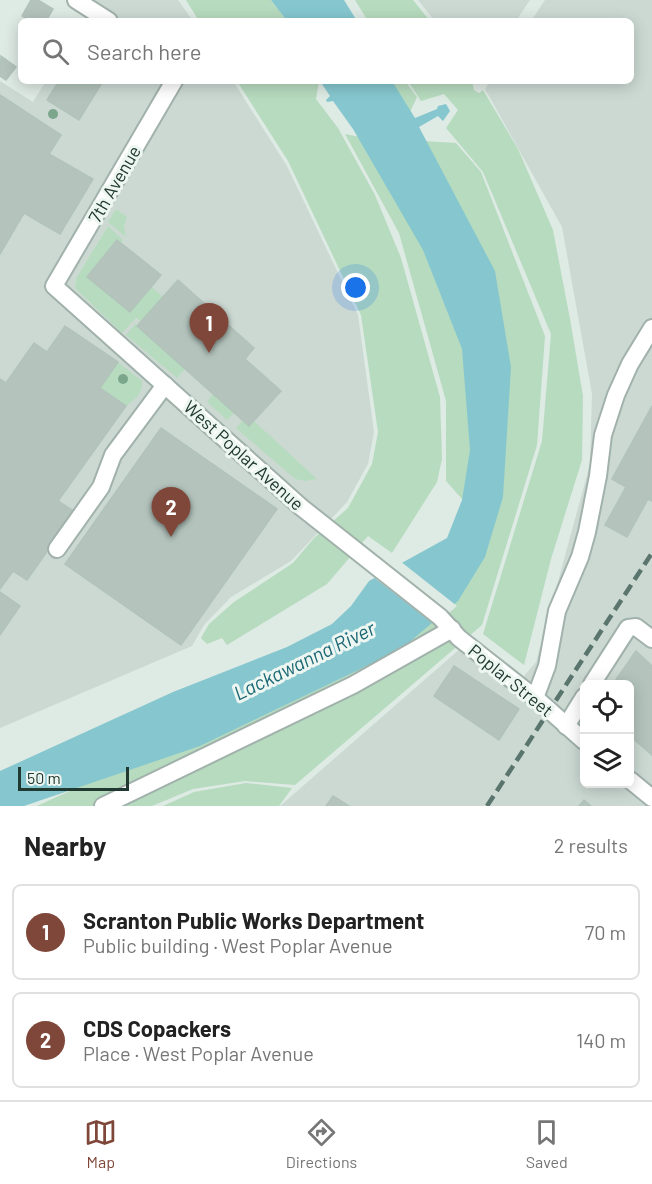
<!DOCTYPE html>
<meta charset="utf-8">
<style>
body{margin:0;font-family:Barlow,sans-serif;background:#f6f6f6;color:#222}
.controls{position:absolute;right:18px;bottom:18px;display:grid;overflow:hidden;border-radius:9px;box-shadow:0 3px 15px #0003}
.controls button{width:54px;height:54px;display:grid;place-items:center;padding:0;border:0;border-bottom:2px solid #e0e0e0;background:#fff;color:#222;font:30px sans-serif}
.scale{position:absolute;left:18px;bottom:15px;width:111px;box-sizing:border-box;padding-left:6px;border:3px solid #203931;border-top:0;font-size:16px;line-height:21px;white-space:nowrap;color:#203931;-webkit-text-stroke:4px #eef6f2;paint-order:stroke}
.you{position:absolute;left:356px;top:288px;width:21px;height:21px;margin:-15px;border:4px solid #fff;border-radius:50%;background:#1a73e8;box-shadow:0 0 0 9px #1a73e833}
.badge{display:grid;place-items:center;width:39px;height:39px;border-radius:50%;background:#7f4739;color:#fff;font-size:20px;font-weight:700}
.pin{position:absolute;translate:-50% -50px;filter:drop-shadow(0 2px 3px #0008)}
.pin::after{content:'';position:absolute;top:32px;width:21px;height:18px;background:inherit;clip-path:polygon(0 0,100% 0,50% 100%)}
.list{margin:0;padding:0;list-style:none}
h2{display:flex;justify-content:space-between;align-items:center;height:78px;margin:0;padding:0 24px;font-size:26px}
h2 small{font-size:20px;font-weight:400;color:#767676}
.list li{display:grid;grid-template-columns:39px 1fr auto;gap:18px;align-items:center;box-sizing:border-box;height:96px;margin:0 12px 12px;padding:0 12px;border:2px solid #e0e0e0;border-radius:9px}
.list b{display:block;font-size:22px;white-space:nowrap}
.list p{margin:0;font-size:20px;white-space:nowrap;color:#767676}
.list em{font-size:20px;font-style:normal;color:#767676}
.icon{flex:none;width:33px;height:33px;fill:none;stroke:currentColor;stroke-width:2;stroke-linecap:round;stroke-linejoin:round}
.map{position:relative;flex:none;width:652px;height:806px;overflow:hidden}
.search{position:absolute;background:#fff;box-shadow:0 3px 15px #0003;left:18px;right:18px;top:18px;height:66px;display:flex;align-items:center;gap:15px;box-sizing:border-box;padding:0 21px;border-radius:9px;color:#767676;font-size:22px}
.sheet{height:294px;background:#fff}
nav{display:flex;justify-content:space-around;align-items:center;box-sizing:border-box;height:84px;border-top:2px solid #e0e0e0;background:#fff;font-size:16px;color:#767676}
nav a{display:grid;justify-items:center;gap:3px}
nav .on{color:#7f4739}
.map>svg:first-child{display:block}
.built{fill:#ccd9d3;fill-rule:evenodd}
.green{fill:#b7dbbf}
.water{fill:#86c7cf}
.pier{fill:#deeae4}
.building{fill:#b4c4bd;stroke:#b1c3bb;stroke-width:1.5}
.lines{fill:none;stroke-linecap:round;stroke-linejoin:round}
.minor-casing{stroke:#a1b1ab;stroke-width:20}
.minor{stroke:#fff;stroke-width:16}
.rail{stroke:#5a756d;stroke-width:4.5;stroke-dasharray:12 6;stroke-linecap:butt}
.tree{fill:#7ca68b}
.labels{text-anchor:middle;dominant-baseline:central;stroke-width:6;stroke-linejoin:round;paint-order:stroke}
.street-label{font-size:18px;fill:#203931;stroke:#eef6f2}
.water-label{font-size:20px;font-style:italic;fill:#1b6874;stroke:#eef6f2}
</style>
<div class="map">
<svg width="652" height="806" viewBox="0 0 652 806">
<rect width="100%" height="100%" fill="#deeae4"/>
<!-- built -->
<g class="built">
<polygon points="95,0 178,0 193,21 82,21"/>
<polygon points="418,0 530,0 516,21 435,21"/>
<path d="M545 0H652V806H280L461 648 513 689 536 662 590 464 592 394 562 227 485 89 490 81H631V21H531ZM584 684H630V784H584Z"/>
<path d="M0 81 33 102 46 81H233L287 166 358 315 374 432 368 464 347 502 291 561 231 597 204 625 192 646 0 728ZM108 226 117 240 87 277 140 321 75 288 76 278ZM137 323V326L185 369 178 377 130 338ZM254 421 305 481 249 426Z"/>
</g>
<!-- green -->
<g class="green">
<polygon points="186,0 271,0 287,21 199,21"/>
<polygon points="355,0 413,0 430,21 368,21"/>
<polygon points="237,81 319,81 316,99 338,128 375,195 401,258 440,397 442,459 437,482 392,553 368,536 327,584 227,645 222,638 207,644 201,638 209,624 234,602 293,563 314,538 348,508 372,464 378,432 361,315 288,161"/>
<polygon points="378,81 405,81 417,97 410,112"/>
<polygon points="408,81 472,81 474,90 479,93 483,90 518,149 553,230 570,319 583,396 582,460 551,559 524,665 483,634 542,441 551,334 483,172 446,128 458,110 444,94 421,101"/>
<polygon points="345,134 360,137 456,143 481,172 545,336 537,445 482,625 295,785 245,781 193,789 152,806 37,806 244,711 478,517 446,481 446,401 399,233"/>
<polygon points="116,209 127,217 124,226 126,237 108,222"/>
<polygon points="108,226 123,240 121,243 117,240 87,277 130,312 151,286 163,297 140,321 136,318 122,333 75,288 76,278"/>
<polygon points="136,323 137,326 185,369 177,378 126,335"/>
<path d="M118 362 142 381C143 394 135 399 126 406L100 388Z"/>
<polygon points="213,394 234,413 227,420 207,402"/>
<polygon points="243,420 249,426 254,421 317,479 305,481 295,479 236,428"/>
<polygon points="246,783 292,788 279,806 163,806 194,792"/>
</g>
<!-- water -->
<g class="water">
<polygon points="271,0 344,0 357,21 287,21"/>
<polygon points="320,81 392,81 415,118 437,109 438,106 446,104 450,111 443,121 438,116 419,127 495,271 511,367 503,497 485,557 458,601 400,650 200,746 24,806 0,806 0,771 173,692 287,647 332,624 351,606 369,581 447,538 462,500 470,450 462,349 423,250 353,129 333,101 327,102 326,100 330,96"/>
</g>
<!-- pier -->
<polygon class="pier" points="400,561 457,606 435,625 372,576"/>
<!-- building -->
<g class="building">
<polygon points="31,0 38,0 53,9 46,21 31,21 22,16"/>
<polygon points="1,56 16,67 6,80 0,76"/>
<polygon points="59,81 103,81 79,120 47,100"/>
<polygon points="0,95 61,135 49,154 93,179 60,234 24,213 0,254"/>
<polygon points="117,240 161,275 130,312 87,277"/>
<polygon points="178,280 254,348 245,359 281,391 249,426 137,326"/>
<polygon points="65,326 118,362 100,388 126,406 58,501 75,512 27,580 13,571 0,589 0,379 6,383 34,343 47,352"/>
<polygon points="652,406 652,501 648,499 627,537 605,525 626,487 612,479"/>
<polygon points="161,428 277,509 181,645 65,564"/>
<polygon points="0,592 20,606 0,635"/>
<polygon points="636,651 652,666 652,755 630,736 630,684 613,684"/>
<polygon points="454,666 519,709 499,740 434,696"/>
<polygon points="333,796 349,806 326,806"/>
<polygon points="584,800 591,806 579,806"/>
</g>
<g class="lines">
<!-- minor casing -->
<g class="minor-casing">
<g id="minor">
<polyline points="76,0 109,21"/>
<polyline points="174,81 54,286 301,507 440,617 459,638 539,701 584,741"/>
<polyline points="57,549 101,487 113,455 165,385"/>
<polyline points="592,684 628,628 636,627 652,639"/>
<polyline points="535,698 547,666 557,611 580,557 587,532 598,476 603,435 616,395 630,364 652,328"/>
<polyline points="566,726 584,697"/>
<polyline points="630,780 652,798"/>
<polyline points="103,806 353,685 452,629"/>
</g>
</g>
<!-- minor -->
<use href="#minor" class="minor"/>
<!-- rail -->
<polyline class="rail" points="487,806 652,553"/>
</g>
<!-- trees -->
<g class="tree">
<circle cx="53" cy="114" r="5"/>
<circle cx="123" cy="379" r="5"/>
</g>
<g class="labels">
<!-- street labels -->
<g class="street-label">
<text transform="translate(114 184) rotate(-60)">7th Avenue</text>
<text transform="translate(244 455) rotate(42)">West Poplar Avenue</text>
<text transform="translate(511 680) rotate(39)">Poplar Street</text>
</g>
<!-- water labels -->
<g class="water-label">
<text transform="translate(304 660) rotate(-26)">Lackawanna River</text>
</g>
</g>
</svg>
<div class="controls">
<button><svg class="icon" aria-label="locate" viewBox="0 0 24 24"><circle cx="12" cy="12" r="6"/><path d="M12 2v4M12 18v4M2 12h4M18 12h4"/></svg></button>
<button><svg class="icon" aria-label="layers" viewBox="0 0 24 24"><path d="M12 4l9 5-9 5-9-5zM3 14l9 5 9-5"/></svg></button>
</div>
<div class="scale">50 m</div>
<div class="you"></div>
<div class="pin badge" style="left:209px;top:353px">1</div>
<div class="pin badge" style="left:171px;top:537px">2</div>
<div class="search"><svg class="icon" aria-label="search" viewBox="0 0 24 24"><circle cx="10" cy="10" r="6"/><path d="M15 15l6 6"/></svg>Search here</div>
</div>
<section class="sheet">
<h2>Nearby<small>2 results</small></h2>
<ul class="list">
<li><span class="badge">1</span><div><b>Scranton Public Works Department</b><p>Public building · West Poplar Avenue</p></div><em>70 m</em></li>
<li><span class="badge">2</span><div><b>CDS Copackers</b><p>Place · West Poplar Avenue</p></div><em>140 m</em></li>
</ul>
</section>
<nav>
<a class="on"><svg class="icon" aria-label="map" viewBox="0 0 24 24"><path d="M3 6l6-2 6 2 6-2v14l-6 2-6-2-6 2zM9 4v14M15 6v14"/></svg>Map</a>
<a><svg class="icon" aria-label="directions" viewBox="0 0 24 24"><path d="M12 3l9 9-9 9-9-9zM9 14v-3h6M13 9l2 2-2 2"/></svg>Directions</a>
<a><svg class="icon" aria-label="saved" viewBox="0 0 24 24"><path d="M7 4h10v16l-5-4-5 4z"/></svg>Saved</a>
</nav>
